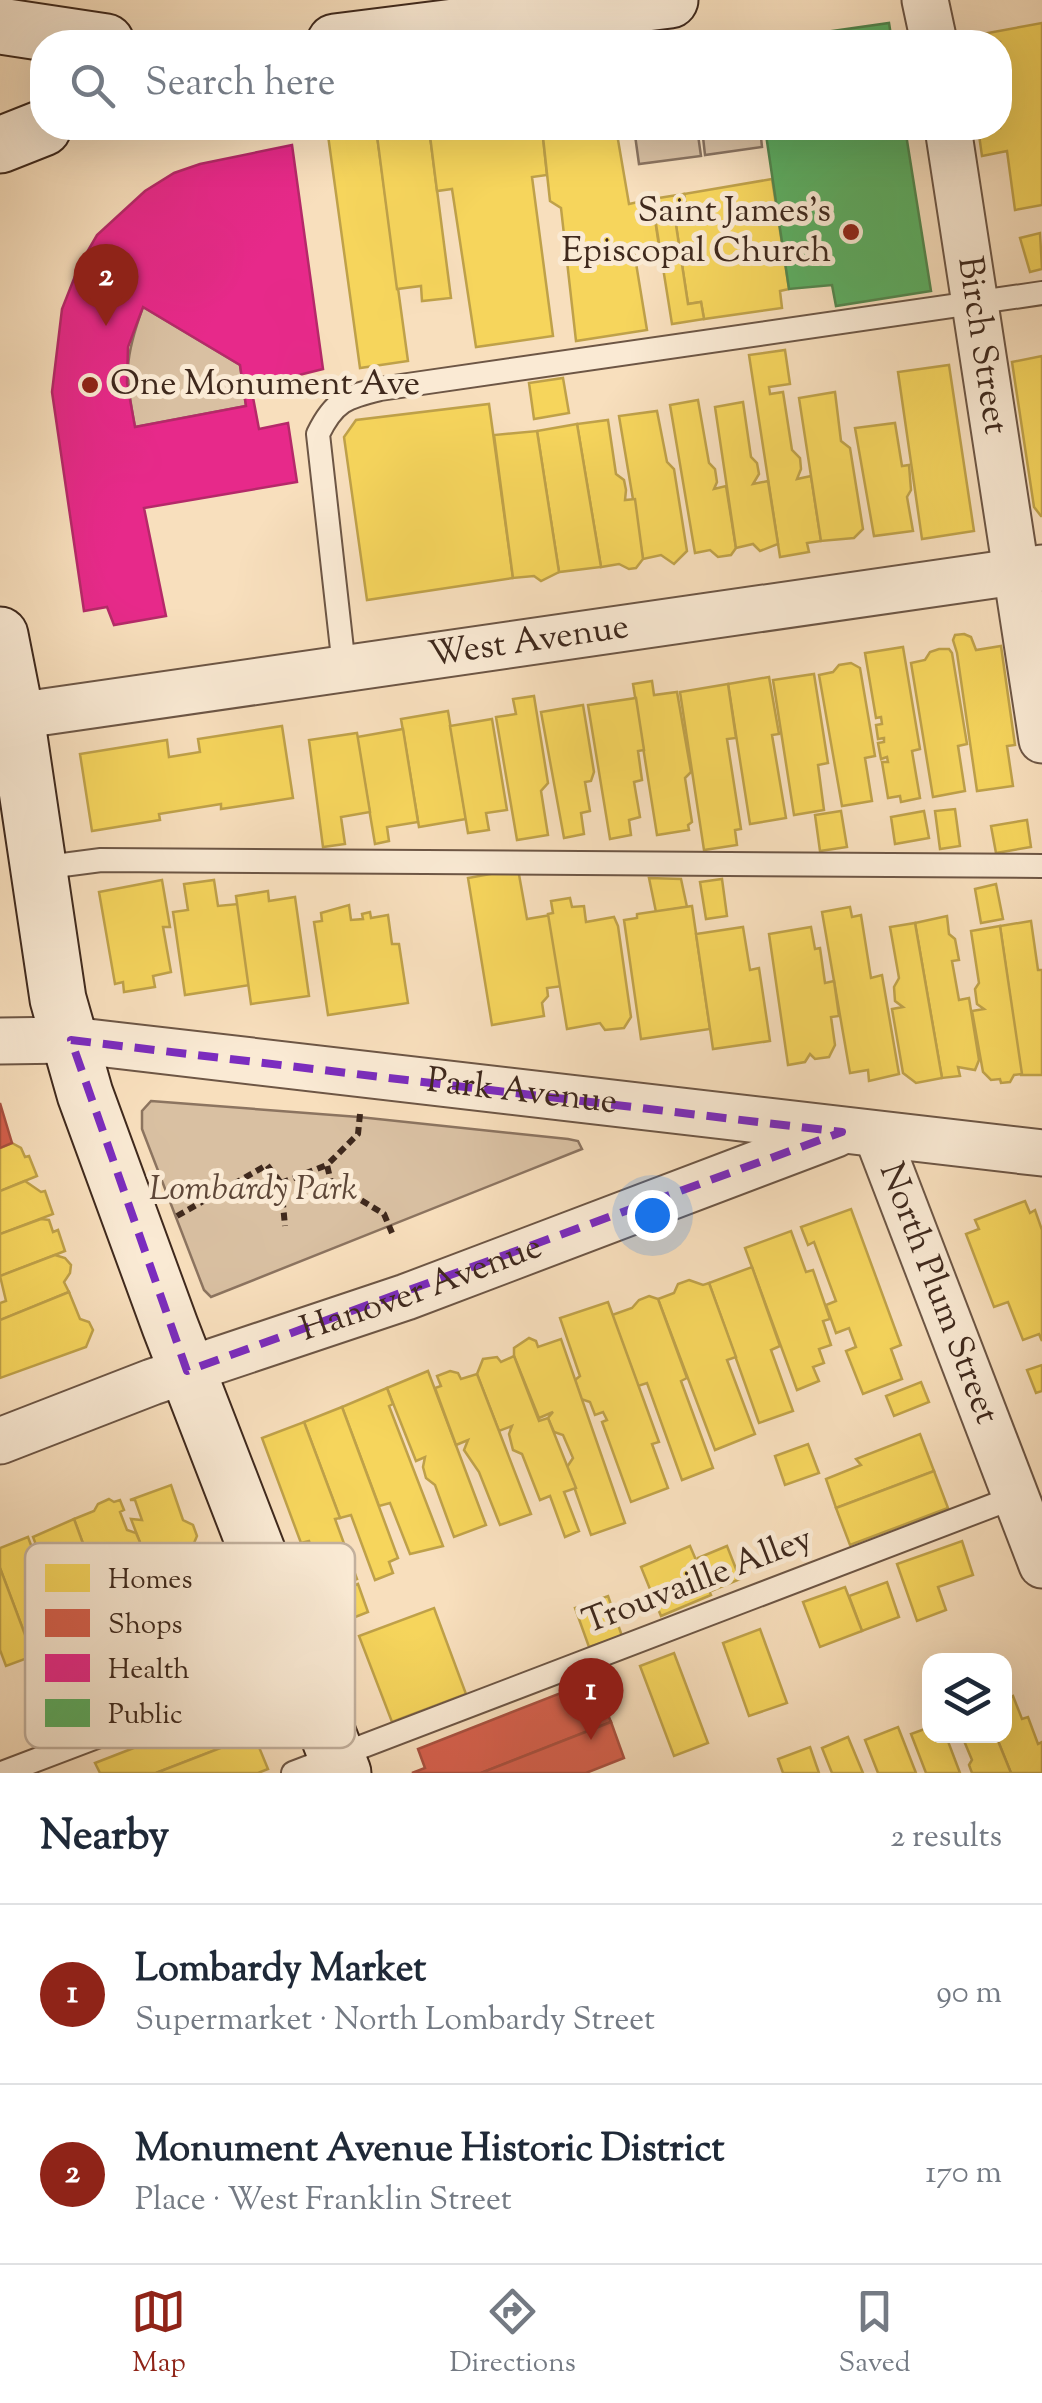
<!DOCTYPE html>
<meta charset="utf-8">
<style>
body{margin:0;font-family:"Sorts Mill Goudy",serif;background:#f6f6f7;color:#1f2937}
.controls{position:absolute;right:30px;bottom:30px;display:grid;overflow:hidden;border-radius:20px;box-shadow:0 10px 40px #0002}
.controls button{width:90px;height:90px;display:grid;place-items:center;padding:0;border:0;border-bottom:2px solid #e0e1e3;background:#fff;color:#1f2937;font:50px sans-serif}
.you{position:absolute;left:652px;top:1215px;width:35px;height:35px;margin:-25px;border:8px solid #fff;border-radius:50%;background:#1a73e8;box-shadow:0 0 0 15px #1a73e833}
.badge{display:grid;place-items:center;width:65px;height:65px;border-radius:50%;background:#8f2418;color:#fff;font-size:32px;font-weight:700}
.pin{position:absolute;translate:-50% -82px;filter:drop-shadow(0 2px 5px #0008)}
.pin::after{content:'';position:absolute;top:52px;width:35px;height:30px;background:inherit;clip-path:polygon(0 0,100% 0,50% 100%)}
.list{margin:0;padding:0;list-style:none}
h2{display:flex;justify-content:space-between;align-items:center;height:130px;margin:0;padding:0 40px;font-size:42px}
h2 small{font-size:32px;font-weight:400;color:#747a83}
.list li{display:grid;grid-template-columns:65px 1fr auto;gap:30px;align-items:center;box-sizing:border-box;height:180px;padding:0 40px;border-top:2px solid #e0e1e3}
.list b{display:block;font-size:38px;white-space:nowrap}
.list p{margin:0;font-size:32px;white-space:nowrap;color:#747a83}
.list em{font-size:32px;font-style:normal;color:#747a83}
.icon{flex:none;width:55px;height:55px;fill:none;stroke:currentColor;stroke-width:2;stroke-linecap:round;stroke-linejoin:round}
.map{position:relative;flex:none;width:1042px;height:1773px;overflow:hidden}
.search{position:absolute;background:#fff;box-shadow:0 10px 40px #0002;left:30px;right:30px;top:30px;height:110px;display:flex;align-items:center;gap:25px;box-sizing:border-box;padding:0 35px;border-radius:40px;color:#747a83;font-size:38px}
.sheet{height:490px;background:#fff}
nav{display:flex;justify-content:space-around;align-items:center;box-sizing:border-box;height:140px;border-top:2px solid #e0e1e3;background:#fff;font-size:28px;color:#747a83}
nav a{display:grid;justify-items:center;gap:5px}
nav .on{color:#8f2418}
.map>svg:first-child{display:block}
.green{fill:#d9c0a2;stroke:#8c7460;stroke-width:2.5}
.homes{fill:#f6d55c;stroke:#bfa149;stroke-width:2.5}
.shops{fill:#d6604d;stroke:#a9503f;stroke-width:2.5}
.health{fill:#e7298a;stroke:#b52969;stroke-width:2.5;fill-rule:evenodd}
.public{fill:#5aae61;stroke:#52864d;stroke-width:2.5}
.lines{fill:none;stroke-linecap:round;stroke-linejoin:round}
.lane-casing{stroke:#6d5645;stroke-width:26}
.street-casing{stroke:#6d5645;stroke-width:49}
.secondary-casing{stroke:#3f291d;stroke-width:59}
.path{stroke:#3f291d;stroke-width:6;stroke-dasharray:8 5;stroke-linecap:butt}
.lane{stroke:#faead4;stroke-width:22}
.street{stroke:#faead4;stroke-width:45}
.secondary{stroke:#faead4;stroke-width:55}
.marked{fill:none;stroke:#7b2cbf;stroke-width:8;stroke-dasharray:20 12;stroke-linejoin:round}
.poi-dot{fill:#8f2418;stroke:#faead4;stroke-width:4}
.labels{text-anchor:middle;dominant-baseline:central;stroke-width:10;stroke-linejoin:round;paint-order:stroke}
.poi-label{font-size:35px;fill:#3f291d;stroke:#faead4;text-anchor:end}
.street-label{font-size:35px;fill:#3f291d;stroke:#faead4}
.park-label{font-size:35px;font-style:italic;fill:#5e4738;stroke:#faead4}
.key{fill:#faead4;stroke:#c2b09d;stroke-width:2.5}
.key-label{font-size:28px;fill:#3f291d}
</style>
<div class="map">
<svg width="1042" height="1773" viewBox="0 0 1042 1773">
<rect width="100%" height="100%" fill="#f8dfbd"/>
<filter id="stains"><feTurbulence type="fractalNoise" baseFrequency=".002" numOctaves="4"/><feColorMatrix values="0 0 0 0 .2 0 0 0 0 .09 0 0 0 0 .02 0 0 0 .5 -.17"/></filter>
<radialGradient id="worn" r=".72"><stop offset=".6" stop-color="#630" stop-opacity="0"/><stop offset="1" stop-color="#630" stop-opacity=".3"/></radialGradient>
<!-- green -->
<g class="green">
<polygon points="634,128 697,128 701,156 639,164"/>
<polygon points="702,128 760,128 762,147 705,155"/>
<path d="M143 307 240 365 246 406 135 427C125 373 124 359 143 307Z"/>
<polygon points="151,1101 359,1117 568,1139 578,1141 582,1149 211,1297 204,1290 142,1129 142,1111"/>
</g>
<!-- homes -->
<g class="homes">
<polygon points="1042,23 1042,205 1015,210 1007,151 982,156 978,128 1000,128 1000,42 978,42 977,35"/>
<polygon points="327,128 376,128 408,361 360,368"/>
<polygon points="376,128 429,128 451,298 422,301 421,286 397,289"/>
<polygon points="429,128 542,128 547,175 532,177 553,336 476,347 452,189 437,191"/>
<polygon points="542,128 616,128 629,204 652,199 659,246 634,251 647,330 576,341 561,208 550,201"/>
<polygon points="772,179 789,289 780,291 782,308 704,319 701,302 688,304 674,212 686,210 684,194"/>
<polygon points="684,194 686,210 674,212 688,304 701,302 704,319 672,324 652,199"/>
<polygon points="1040,233 1042,269 1030,272 1020,238"/>
<polygon points="785,350 790,384 769,387 770,394 783,392 792,450 800,458 801,469 797,479 811,476 821,541 807,543 809,552 780,557 749,355"/>
<polygon points="1042,356 1042,516 1041,516 1034,507 1012,362"/>
<polygon points="949,365 974,531 922,539 898,372"/>
<polygon points="563,378 569,413 534,419 529,383"/>
<polygon points="835,392 841,441 850,448 863,529 854,538 821,541 799,398"/>
<polygon points="698,400 709,463 715,469 717,482 714,489 726,486 736,548 731,555 718,557 710,550 695,553 670,405"/>
<polygon points="743,402 751,457 757,463 759,474 753,484 768,481 778,544 760,551 753,544 736,548 715,407"/>
<polygon points="489,404 513,578 367,600 344,437 356,420"/>
<polygon points="657,411 667,462 674,469 687,551 674,564 661,555 643,559 619,416"/>
<polygon points="608,420 616,474 624,480 626,490 625,500 635,499 643,559 636,568 629,569 619,564 601,567 577,424"/>
<polygon points="895,423 902,466 909,465 911,490 907,497 913,531 874,536 855,428"/>
<polygon points="577,424 601,567 559,572 537,431"/>
<polygon points="537,431 559,572 541,581 534,576 513,578 494,435"/>
<polygon points="964,634 971,637 976,650 1001,646 1015,745 1007,746 1013,786 977,791 957,653 953,640 955,635"/>
<polygon points="903,647 920,749 912,751 920,798 901,802 900,796 888,798 882,762 888,762 887,757 881,759 878,743 884,742 884,738 878,739 876,725 882,724 881,717 876,718 865,653"/>
<polygon points="939,649 949,649 952,653 967,744 958,746 965,791 933,797 911,663 925,660 930,652"/>
<polygon points="851,663 860,668 875,756 865,758 872,801 842,806 819,675 833,672 839,665"/>
<polygon points="814,674 828,763 818,765 824,810 794,815 773,680"/>
<polygon points="769,677 779,734 772,735 786,818 750,824 728,684"/>
<polygon points="652,681 654,695 677,692 691,772 685,778 692,822 688,825 689,830 657,835 633,684"/>
<polygon points="728,684 736,738 727,739 741,829 735,830 737,845 704,850 680,692"/>
<polygon points="534,696 548,783 541,791 548,835 517,840 496,717 516,714 513,699"/>
<polygon points="636,698 644,750 638,751 642,780 634,782 640,817 629,820 631,835 610,839 588,705"/>
<polygon points="583,705 594,772 591,781 585,782 590,811 581,813 584,834 564,838 541,712"/>
<polygon points="448,711 466,819 419,827 401,719"/>
<polygon points="492,719 507,810 486,813 489,830 468,833 450,726"/>
<polygon points="282,726 293,798 221,809 221,804 159,814 160,820 92,831 80,754 167,740 169,757 200,752 198,739"/>
<polygon points="403,729 418,822 387,827 389,841 375,844 357,737"/>
<polygon points="357,733 370,812 341,817 345,844 323,847 309,740"/>
<polygon points="955,809 960,846 940,849 935,811"/>
<polygon points="841,811 847,847 820,851 815,815"/>
<polygon points="924,811 929,838 895,844 891,817"/>
<polygon points="1027,820 1031,847 996,853 991,826"/>
<polygon points="518,869 527,919 551,915 563,986 547,988 548,996 542,1003 544,1016 492,1025 468,878"/>
<polygon points="649,878 681,879 687,907 656,912"/>
<polygon points="722,879 727,916 706,919 700,882"/>
<polygon points="162,880 170,927 163,927 171,972 153,976 155,987 124,992 123,982 115,984 99,892"/>
<polygon points="214,880 218,906 238,904 250,985 185,995 173,912 188,910 184,884"/>
<polygon points="996,884 1003,919 981,923 975,889"/>
<polygon points="268,891 269,901 295,897 309,996 251,1004 236,896"/>
<polygon points="570,898 572,907 584,906 586,922 614,917 618,926 631,1017 624,1028 605,1030 600,1023 567,1029 548,914 553,913 551,901"/>
<polygon points="349,905 351,920 363,919 362,914 370,912 371,918 388,915 392,944 399,944 408,1003 328,1015 314,922 322,921 321,913"/>
<polygon points="692,906 710,1029 641,1039 624,920 637,918 637,914"/>
<polygon points="850,907 852,917 861,915 871,978 882,975 899,1074 869,1081 868,1070 850,1073 822,912"/>
<polygon points="947,916 949,934 955,939 959,960 952,961 959,1000 969,998 979,1060 975,1070 958,1067 960,1076 942,1078 915,923"/>
<polygon points="1031,921 1038,970 1042,970 1042,1075 1021,1075 1000,926"/>
<polygon points="915,923 942,1078 916,1083 903,1073 892,1009 903,1007 895,1001 894,987 899,978 890,927"/>
<polygon points="1000,926 1022,1074 1014,1075 1010,1082 1001,1083 1000,1079 991,1080 983,1072 972,1011 984,1009 977,1004 975,989 979,983 971,931"/>
<polygon points="743,927 750,970 759,968 770,1041 713,1049 696,934"/>
<polygon points="811,927 815,949 820,948 825,983 834,981 839,1016 831,1017 835,1045 829,1057 815,1059 810,1054 805,1062 788,1065 769,934"/>
<polygon points="12,1143 21,1148 25,1157 29,1156 37,1176 0,1191 0,1148"/>
<polygon points="25,1181 41,1192 45,1191 53,1214 0,1234 0,1191"/>
<polygon points="1025,1201 1030,1213 1035,1210 1042,1230 1042,1341 1039,1334 1023,1340 1008,1302 994,1307 966,1234 979,1229 975,1220"/>
<polygon points="851,1209 901,1345 891,1349 902,1379 863,1394 846,1351 856,1347 849,1328 836,1333 826,1305 836,1301 814,1242 808,1245 801,1227"/>
<polygon points="41,1219 49,1220 53,1232 58,1230 65,1251 0,1276 0,1234"/>
<polygon points="791,1231 806,1272 813,1270 830,1319 823,1321 831,1345 819,1349 824,1363 813,1367 819,1381 797,1390 745,1248"/>
<polygon points="55,1255 65,1258 71,1265 70,1273 64,1282 69,1292 0,1320 0,1303 6,1301 0,1276"/>
<polygon points="752,1267 780,1346 771,1350 793,1411 759,1423 709,1283"/>
<polygon points="689,1280 703,1285 709,1283 736,1357 727,1360 755,1434 715,1450 658,1299 674,1293 678,1284"/>
<polygon points="69,1292 80,1319 89,1322 93,1330 86,1347 0,1378 0,1320"/>
<polygon points="649,1296 658,1299 687,1378 681,1381 713,1468 682,1480 647,1383 638,1386 612,1315 632,1308 639,1300"/>
<polygon points="608,1302 659,1442 652,1444 668,1488 631,1502 602,1422 607,1420 603,1412 595,1415 590,1402 581,1399 575,1380 580,1376 560,1318"/>
<polygon points="529,1338 536,1341 538,1347 561,1339 625,1523 591,1535 567,1467 573,1458 563,1435 554,1432 548,1418 553,1412 539,1418 514,1356 514,1348"/>
<polygon points="514,1356 539,1421 548,1418 576,1488 564,1492 579,1531 565,1537 550,1496 540,1500 522,1454 513,1450 509,1434 512,1426 499,1431 477,1374 483,1359 497,1357 501,1362"/>
<polygon points="1042,1365 1042,1391 1036,1393 1027,1370"/>
<polygon points="428,1371 486,1525 454,1537 435,1485 426,1478 423,1467 425,1457 416,1461 387,1388"/>
<polygon points="450,1371 458,1373 461,1379 477,1374 531,1514 500,1525 479,1472 464,1450 468,1440 456,1445 435,1388 441,1386 437,1376"/>
<polygon points="921,1382 929,1402 894,1416 886,1396"/>
<polygon points="387,1388 393,1404 389,1406 443,1546 410,1554 390,1503 379,1506 342,1407"/>
<polygon points="342,1407 398,1558 389,1562 393,1573 375,1580 351,1515 340,1518 304,1422"/>
<polygon points="304,1422 340,1518 335,1519 357,1579 328,1590 309,1541 301,1543 262,1438"/>
<polygon points="920,1434 934,1471 836,1508 826,1479 861,1465 856,1459"/>
<polygon points="808,1444 819,1473 785,1485 775,1456"/>
<polygon points="934,1471 948,1508 850,1545 836,1508"/>
<polygon points="171,1485 183,1520 193,1525 197,1536 194,1543 220,1614 174,1631 131,1519 142,1520 135,1500 130,1500"/>
<polygon points="109,1499 114,1502 120,1500 124,1510 120,1512 127,1530 136,1533 142,1547 138,1554 142,1565 148,1564 157,1586 149,1588 157,1607 151,1609 155,1622 124,1634 92,1550 85,1549 74,1519 94,1511 98,1504"/>
<polygon points="74,1519 85,1549 92,1550 97,1562 94,1571 116,1637 77,1651 33,1537"/>
<polygon points="28,1537 49,1594 41,1597 63,1654 36,1664 0,1568 0,1548"/>
<polygon points="962,1541 973,1575 938,1587 946,1610 917,1621 897,1564"/>
<polygon points="690,1546 711,1595 661,1616 641,1567"/>
<polygon points="727,1546 740,1579 711,1591 698,1558"/>
<polygon points="0,1568 33,1656 6,1666 0,1650"/>
<polygon points="887,1582 899,1617 862,1631 849,1596"/>
<polygon points="358,1584 368,1612 332,1626 322,1598"/>
<polygon points="845,1587 862,1631 820,1647 803,1602"/>
<polygon points="608,1596 622,1636 589,1647 575,1608"/>
<polygon points="434,1608 466,1694 392,1722 359,1636"/>
<polygon points="760,1629 787,1703 749,1716 723,1643"/>
<polygon points="674,1653 708,1743 674,1756 640,1666"/>
<polygon points="1013,1696 1022,1719 1028,1717 1038,1744 1042,1742 1042,1773 1011,1773 996,1736 1004,1736 1004,1700"/>
<polygon points="241,1698 254,1735 156,1773 100,1773 95,1763 175,1732 172,1724"/>
<polygon points="79,1703 89,1730 40,1749 30,1721"/>
<polygon points="898,1727 916,1773 878,1773 865,1740"/>
<polygon points="930,1727 930,1736 946,1736 960,1773 926,1773 911,1734"/>
<polygon points="254,1735 268,1769 258,1773 156,1773"/>
<polygon points="962,1736 996,1736 1011,1773 972,1773 969,1765 972,1760"/>
<polygon points="848,1737 863,1773 832,1773 822,1748"/>
<polygon points="810,1747 819,1773 783,1773 778,1759"/>
</g>
<!-- shops -->
<g class="shops">
<polygon points="0,1103 12,1143 0,1148"/>
<polygon points="594,1680 611,1722 481,1773 412,1773 425,1768 418,1749"/>
<polygon points="611,1722 624,1758 586,1773 481,1773"/>
</g>
<!-- health -->
<path class="health" d="M292 145 323 369 251 387 259 429 288 423 297 482 144 508 166 616 114 625 107 607 84 611 52 392 62 309 79 266 97 235 145 191 174 173 200 164ZM143 307 240 365 246 406 135 427 127 383 128 347Z"/>
<!-- public -->
<g class="public">
<polygon points="889,23 892,42 755,42"/>
<polygon points="765,128 905,128 931,291 836,306 832,285 789,289"/>
</g>
<g class="lines">
<!-- lane casing -->
<g class="lane-casing">
<g id="lane">
<path d="M344 667 318 434C334 401 346 397 380 389L1042 293"/>
<polyline points="40,868 101,860 1042,866"/>
<polyline points="2,1773 299,1660"/>
<polyline points="293,1773 1015,1497"/>
</g>
</g>
<!-- street casing -->
<g class="street-casing">
<g id="street">
<polyline points="925,0 934,42"/>
<path id="s1" d="M948 128 1042 740"/>
<path id="s2" d="M16 716 1042 568"/>
<path id="s3" d="M0 1041 71 1040 114 1045 1042 1153"/>
<path id="s4" d="M877 1135 1042 1565"/>
<path id="s5" d="M0 1441 152 1382 406 1297 836 1134"/>
</g>
</g>
<!-- secondary casing -->
<g class="secondary-casing">
<g id="secondary">
<polyline points="0,26 106,42"/>
<polyline points="335,42 670,0"/>
<polyline points="0,145 43,128"/>
<polyline points="0,635 16,716 58,999 85,1094 170,1326 343,1773"/>
</g>
</g>
<!-- path -->
<g class="path">
<polyline points="360,1114 358,1134 327,1165 331,1182 384,1214 392,1233"/>
<polyline points="281,1183 327,1165"/>
<polyline points="177,1216 267,1165 281,1183 285,1226"/>
</g>
<!-- lane -->
<use href="#lane" class="lane"/>
<!-- street -->
<use href="#street" class="street"/>
<!-- secondary -->
<use href="#secondary" class="secondary"/>
</g>
<!-- marked area -->
<path class="marked" d="M71 1040 842 1132 187 1371Z"/>
<!-- markers -->
<g class="poi-dot">
<circle cx="851" cy="232" r="10"/>
<circle cx="90" cy="385" r="10"/>
</g>
<g class="labels">
<!-- poi labels -->
<g class="poi-label">
<text x="831" y="212">Saint James's<tspan x="831" dy="40">Episcopal Church</tspan></text>
<text x="110" y="385" text-anchor="start">One Monument Ave</text>
</g>
<!-- street labels -->
<g class="street-label">
<text stroke="none"><textPath href="#s1" startOffset="220">Birch Street</textPath></text>
<text stroke="none"><textPath href="#s2" startOffset="518">West Avenue</textPath></text>
<text stroke="none"><textPath href="#s3" startOffset="525">Park Avenue</textPath></text>
<text stroke="none"><textPath href="#s5" startOffset="448">Hanover Avenue</textPath></text>
<text stroke="none"><textPath href="#s4" startOffset="170">North Plum Street</textPath></text>
<text transform="translate(698 1582) rotate(-21)">Trouvaille Alley</text>
</g>
<!-- park labels -->
<g class="park-label">
<text x="253" y="1190">Lombardy Park</text>
</g>
</g>
<!-- legend -->
<rect x="25" y="1543" width="330" height="205" rx="15" class="key"/>
<rect x="45" y="1564" width="45" height="28" fill="#f6d55c"/>
<rect x="45" y="1609" width="45" height="28" fill="#d6604d"/>
<rect x="45" y="1654" width="45" height="28" fill="#e7298a"/>
<rect x="45" y="1699" width="45" height="28" fill="#5aae61"/>
<g class="key-label">
<text x="108" y="1588">Homes</text>
<text x="108" y="1633">Shops</text>
<text x="108" y="1678">Health</text>
<text x="108" y="1723">Public</text>
</g>
<rect width="100%" height="100%" filter="url(#stains)"/>
<rect width="100%" height="100%" fill="url(#worn)"/>
</svg>
<div class="controls">
<button><svg class="icon" aria-label="layers" viewBox="0 0 24 24"><path d="M12 4l9 5-9 5-9-5zM3 14l9 5 9-5"/></svg></button>
</div>
<div class="you"></div>
<div class="pin badge" style="left:591px;top:1740px">1</div>
<div class="pin badge" style="left:106px;top:326px">2</div>
<div class="search"><svg class="icon" aria-label="search" viewBox="0 0 24 24"><circle cx="10" cy="10" r="6"/><path d="M15 15l6 6"/></svg>Search here</div>
</div>
<section class="sheet">
<h2>Nearby<small>2 results</small></h2>
<ul class="list">
<li><span class="badge">1</span><div><b>Lombardy Market</b><p>Supermarket · North Lombardy Street</p></div><em>90 m</em></li>
<li><span class="badge">2</span><div><b>Monument Avenue Historic District</b><p>Place · West Franklin Street</p></div><em>170 m</em></li>
</ul>
</section>
<nav>
<a class="on"><svg class="icon" aria-label="map" viewBox="0 0 24 24"><path d="M3 6l6-2 6 2 6-2v14l-6 2-6-2-6 2zM9 4v14M15 6v14"/></svg>Map</a>
<a><svg class="icon" aria-label="directions" viewBox="0 0 24 24"><path d="M12 3l9 9-9 9-9-9zM9 14v-3h6M13 9l2 2-2 2"/></svg>Directions</a>
<a><svg class="icon" aria-label="saved" viewBox="0 0 24 24"><path d="M7 4h10v16l-5-4-5 4z"/></svg>Saved</a>
</nav>
